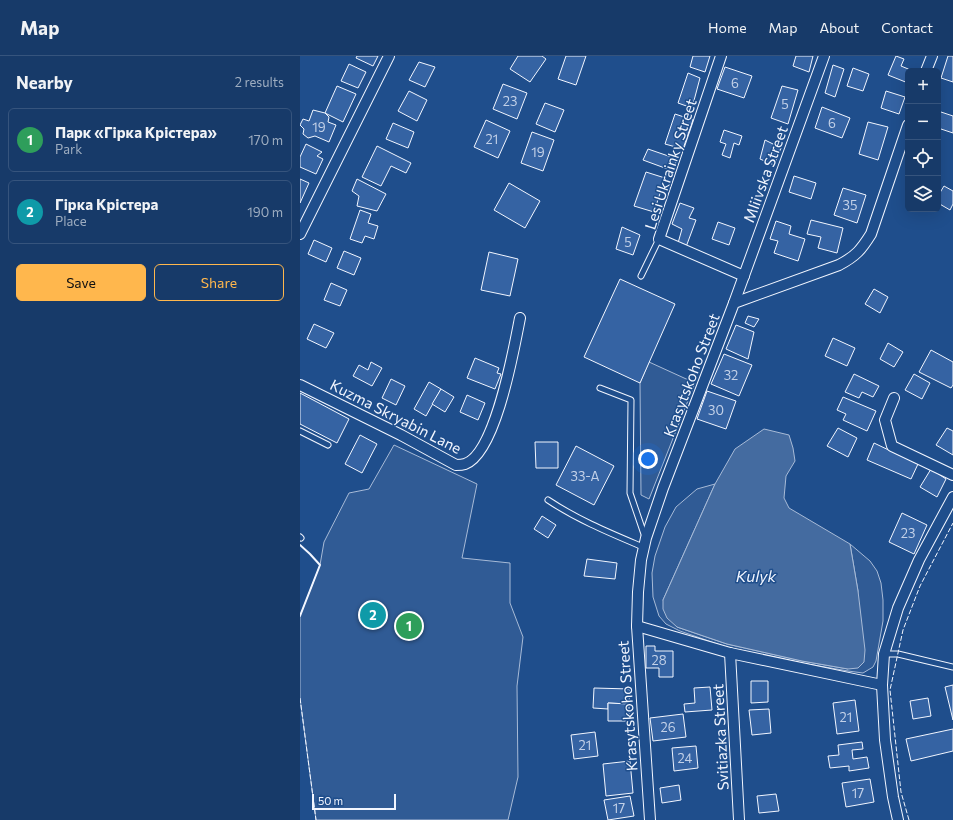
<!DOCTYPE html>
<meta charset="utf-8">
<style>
body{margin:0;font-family:Commissioner,sans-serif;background:#20416f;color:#f1f3f6}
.controls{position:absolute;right:12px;top:12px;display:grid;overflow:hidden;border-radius:6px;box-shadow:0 4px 16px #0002}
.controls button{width:36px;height:36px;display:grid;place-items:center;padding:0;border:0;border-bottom:1px solid #36547d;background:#173a69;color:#f1f3f6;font:20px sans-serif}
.scale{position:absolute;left:12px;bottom:10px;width:84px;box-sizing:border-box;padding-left:4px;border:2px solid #f2f6ff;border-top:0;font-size:11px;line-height:14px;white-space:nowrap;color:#f2f6ff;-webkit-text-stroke:3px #1f4e8c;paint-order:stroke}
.you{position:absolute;left:348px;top:403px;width:14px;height:14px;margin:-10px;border:3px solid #fff;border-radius:50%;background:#1a73e8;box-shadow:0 0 0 6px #1a73e833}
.badge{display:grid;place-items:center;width:26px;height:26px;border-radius:50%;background:#ffb74d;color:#fff;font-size:13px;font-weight:700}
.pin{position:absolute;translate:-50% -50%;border:2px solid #fff;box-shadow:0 1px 4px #0006}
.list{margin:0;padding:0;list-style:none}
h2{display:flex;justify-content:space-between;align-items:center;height:52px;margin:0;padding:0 16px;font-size:17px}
h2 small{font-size:13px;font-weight:400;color:#9eadc0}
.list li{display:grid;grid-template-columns:26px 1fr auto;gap:12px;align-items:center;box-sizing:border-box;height:64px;margin:0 8px 8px;padding:0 8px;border:1px solid #36547d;border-radius:6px}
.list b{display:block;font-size:15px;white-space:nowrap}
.list p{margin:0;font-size:13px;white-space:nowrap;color:#9eadc0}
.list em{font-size:13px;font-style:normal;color:#9eadc0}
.actions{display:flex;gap:8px;padding:12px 16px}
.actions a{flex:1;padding:9px 0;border:1px solid #ffb74d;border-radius:6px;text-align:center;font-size:14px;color:#ffb74d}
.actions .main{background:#ffb74d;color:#111}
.icon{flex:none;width:22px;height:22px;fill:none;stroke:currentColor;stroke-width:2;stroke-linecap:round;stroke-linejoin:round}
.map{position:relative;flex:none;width:653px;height:764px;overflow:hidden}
header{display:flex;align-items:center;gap:24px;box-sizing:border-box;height:56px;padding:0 20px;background:#173a69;border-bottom:1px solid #36547d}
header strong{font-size:19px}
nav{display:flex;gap:22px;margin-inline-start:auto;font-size:14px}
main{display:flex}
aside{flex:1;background:#173a69}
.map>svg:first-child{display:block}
.built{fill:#305b95;stroke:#a8bbd7}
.water{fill:#446ba0;stroke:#a8bbd7}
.building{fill:#3563a3;stroke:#f2f6ff}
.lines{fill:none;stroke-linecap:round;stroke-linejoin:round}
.service-casing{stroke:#f2f6ff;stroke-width:7}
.minor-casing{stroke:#f2f6ff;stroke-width:12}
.service{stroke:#1f4e8c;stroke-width:5}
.minor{stroke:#1f4e8c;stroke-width:10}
.fence{stroke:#f2f6ff;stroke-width:1;stroke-dasharray:5 2;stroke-linecap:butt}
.wall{stroke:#f2f6ff;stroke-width:2}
.labels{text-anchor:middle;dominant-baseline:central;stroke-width:3;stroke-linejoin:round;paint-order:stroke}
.number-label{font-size:13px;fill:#c3d1e8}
.street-label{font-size:15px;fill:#f2f6ff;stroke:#1f4e8c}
.water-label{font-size:16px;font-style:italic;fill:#f2f6ff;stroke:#1f4e8c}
</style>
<header>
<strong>Map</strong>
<nav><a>Home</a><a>Map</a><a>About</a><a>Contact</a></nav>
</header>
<main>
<aside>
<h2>Nearby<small>2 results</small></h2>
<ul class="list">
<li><span class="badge" style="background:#2e9e5b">1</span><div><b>Парк «Гірка Крістера»</b><p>Park</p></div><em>170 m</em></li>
<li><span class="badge" style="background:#0f9aa8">2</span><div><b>Гірка Крістера</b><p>Place</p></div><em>190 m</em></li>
</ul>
<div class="actions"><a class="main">Save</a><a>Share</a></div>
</aside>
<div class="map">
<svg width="653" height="764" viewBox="0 0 653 764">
<rect width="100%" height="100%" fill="#1f4e8c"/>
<!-- built -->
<g class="built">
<polygon points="349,306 395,327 349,443 341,439 340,327"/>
<polygon points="94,389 177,428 162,502 210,507 210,547 223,581 217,630 218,721 208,764 16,764 0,642 0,560 20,509 24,486 49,437 69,433"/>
<polygon points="415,428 363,544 377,571 427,588 502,605 548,613 558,535 550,488 570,505 577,515 581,527 583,544 583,565 576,605 573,611 563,617 548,615 502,607 426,591 380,575 366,568 359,560 353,541 352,517 355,500 365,471 376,451 397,433"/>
</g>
<!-- water -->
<polygon class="water" points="464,373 489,379 493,392 495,405 486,420 484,442 489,452 550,488 558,535 565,594 564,606 558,612 548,613 502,605 427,588 377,571 367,562 363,553 363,544 415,428 435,393"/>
<!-- building -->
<g class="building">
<polygon points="57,0 78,0 73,10 56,2"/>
<polygon points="218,0 242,0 246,3 230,26 210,13"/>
<polygon points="266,0 286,0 276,29 258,23"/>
<polygon points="393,0 410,0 405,16 390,11"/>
<polygon points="496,0 513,0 509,16 493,10"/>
<polygon points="596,0 604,3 601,10 613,15 608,15 608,27 588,19"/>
<polygon points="648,0 653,0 653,26 641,22"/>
<polygon points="119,6 135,11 125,31 109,24"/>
<polygon points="49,8 66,16 58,32 41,25"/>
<polygon points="533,9 544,13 535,41 525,37"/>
<polygon points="425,11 452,20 444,42 417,33"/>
<polygon points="553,12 569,18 563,35 547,30"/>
<polygon points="388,17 400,22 392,52 378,47"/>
<polygon points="203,28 227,37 217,63 193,53"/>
<polygon points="37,30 56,38 43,66 25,57"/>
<polygon points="482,30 498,34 488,68 471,62"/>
<polygon points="109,35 127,44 117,65 98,55"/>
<polygon points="586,35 605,41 599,58 581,52"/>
<polygon points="245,47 264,54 255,76 236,68"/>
<polygon points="522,51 550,62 542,82 515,72"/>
<polygon points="13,54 25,57 29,61 28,66 36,69 29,86 15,80 8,82 3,78 4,73 0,69 3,63 9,65"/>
<polygon points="638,55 653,60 653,77 638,72"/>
<polygon points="375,58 393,64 383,93 365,88"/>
<polygon points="186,64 210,75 198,102 174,91"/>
<polygon points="568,66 588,71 578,104 559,98"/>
<polygon points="93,67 114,76 108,92 86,83"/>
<polygon points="424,74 442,80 439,89 434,87 430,102 422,99 426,88 420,86"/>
<polygon points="232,76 254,84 243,115 221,107"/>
<polygon points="465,84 481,92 474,109 460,103"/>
<polygon points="6,88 22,96 17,100 23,103 16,118 0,111 0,101"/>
<polygon points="77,90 111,107 106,117 91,110 81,130 62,121"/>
<polygon points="348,93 377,103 373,115 343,104"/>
<polygon points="346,116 365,122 354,156 334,150"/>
<polygon points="494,120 516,127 511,143 489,136"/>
<polygon points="0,123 9,127 0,147"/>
<polygon points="57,123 86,138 77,155 57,150 59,140 52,135"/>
<polygon points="209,127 240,145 225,172 194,154"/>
<polygon points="644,130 653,135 653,148 650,154 638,147 638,140"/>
<polygon points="543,132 566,139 557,167 534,159"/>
<polygon points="380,147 394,152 389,162 396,164 386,191 378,187 382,173 372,168"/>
<polygon points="60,154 71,158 68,167 78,170 74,183 65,180 62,187 50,183"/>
<polygon points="511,164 543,172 537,197 518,192 521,181 507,178"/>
<polygon points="476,165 491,170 489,178 505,183 498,205 474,197 478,185 470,183"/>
<polygon points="418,166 435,172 429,189 412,183"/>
<polygon points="322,171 340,179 333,199 316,193"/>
<polygon points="14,184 32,192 26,206 8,198"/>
<polygon points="44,195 61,202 54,219 37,212"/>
<polygon points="189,196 218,203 210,240 181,234"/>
<polygon points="320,223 375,248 340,327 284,301"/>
<polygon points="31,227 47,234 40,250 24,244"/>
<polygon points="574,233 588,241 580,257 565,248"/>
<polygon points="448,260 459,263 454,271 445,267"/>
<polygon points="14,268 34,277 26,292 7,283"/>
<polygon points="436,269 454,276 448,303 426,293"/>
<polygon points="533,282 555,292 547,310 525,300"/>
<polygon points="588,287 603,296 594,311 580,303"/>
<polygon points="631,294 653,306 653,329 651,332 619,316"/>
<polygon points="424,298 452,309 439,340 411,328"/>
<polygon points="175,302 199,312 197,317 201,318 195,333 167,322"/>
<polygon points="71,306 82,312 72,330 53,320 59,309 68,314"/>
<polygon points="554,318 579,330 573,341 562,336 559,342 545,336"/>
<polygon points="614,318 630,327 622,343 605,334"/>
<polygon points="91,323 105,330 96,349 82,342"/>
<polygon points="129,326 141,333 126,360 114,353"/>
<polygon points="141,333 154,341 145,356 132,348"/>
<polygon points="407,335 436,345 426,373 397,363"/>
<polygon points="0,337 49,363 37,387 0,368"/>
<polygon points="167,339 185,347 178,364 160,356"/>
<polygon points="543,341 576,355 567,375 543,364 546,358 537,354"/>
<polygon points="538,372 557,382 548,401 527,390"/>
<polygon points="647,372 653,375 653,399 636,389"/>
<polygon points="60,379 77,388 62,417 45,408"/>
<polygon points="235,386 258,386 258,412 236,412"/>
<polygon points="574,387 618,408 611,423 567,404"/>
<polygon points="276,390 314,410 294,449 256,429"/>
<polygon points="631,413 646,423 637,441 620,431"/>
<polygon points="602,457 627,469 614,498 589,486"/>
<polygon points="242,460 256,469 248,482 234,473"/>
<polygon points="287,503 317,507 315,523 284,520"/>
<polygon points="346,590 355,590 355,595 373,595 373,621 359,621 359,612 346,612"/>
<polygon points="451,625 468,625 468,646 451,647"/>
<polygon points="653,629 653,664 645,631"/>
<polygon points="410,631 412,654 385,656 384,648 395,647 394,632"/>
<polygon points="294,632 330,633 329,648 308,647 308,653 293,652"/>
<polygon points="628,642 631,660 613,663 610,645"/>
<polygon points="555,644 559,675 537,678 533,647"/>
<polygon points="308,647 329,648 329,665 308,665"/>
<polygon points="469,653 471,677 452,679 449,654"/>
<polygon points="383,658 386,681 353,685 350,662"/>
<polygon points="653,673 653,695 611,705 606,683"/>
<polygon points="295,676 298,700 274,703 271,679"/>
<polygon points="562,686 563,693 552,694 553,703 567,701 569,712 549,715 549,710 530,712 528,700 539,699 538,689"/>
<polygon points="396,690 398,712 374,715 372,692"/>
<polygon points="330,705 333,737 306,740 303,708"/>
<polygon points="570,723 574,746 546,751 542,727"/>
<polygon points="379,729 381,744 362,747 360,732"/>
<polygon points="476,738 479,755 459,757 457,740"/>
<polygon points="330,740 334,760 308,764 304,744"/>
</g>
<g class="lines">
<!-- service casing -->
<g class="service-casing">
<g id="service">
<polyline points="341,220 359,183"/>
<polyline points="300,332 331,344 330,437 345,481"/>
<polyline points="0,375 28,389"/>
<path d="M248 444C278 464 310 477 343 491"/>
<polyline points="0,481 1,482"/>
<polyline points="584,598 598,598 653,611"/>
</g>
</g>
<!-- minor casing -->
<g class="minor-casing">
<g id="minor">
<polyline points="421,0 359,183 444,220"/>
<polyline points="626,15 632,0"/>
<polyline points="0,178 89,0"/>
<polyline points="434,247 524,0"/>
<path d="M0 329 101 379 156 409C158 409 162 409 165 408 196 397 214 292 220 262"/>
<polyline points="594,342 585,364 592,390 653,419"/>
<polyline points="337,570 430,597 582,629"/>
<polyline points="430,597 439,764"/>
<path d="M350 764 337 570 338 536 341 504 346 482 363 432 434 247 539 209C556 200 561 194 571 178L608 69"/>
<polyline points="598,764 593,741 585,684 582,629 584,598 598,552 619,504 653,441"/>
</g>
</g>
<!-- service -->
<use href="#service" class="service"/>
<!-- minor -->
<use href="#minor" class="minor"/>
<!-- fence -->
<g class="fence">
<polyline points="0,642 16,764"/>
<polyline points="609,764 601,736 590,634 603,574 620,530 653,467"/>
</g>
<!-- wall -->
<polyline class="wall" points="0,489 10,498 20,509 0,560"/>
</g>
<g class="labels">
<!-- number labels -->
<g class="number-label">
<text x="435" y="27">6</text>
<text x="210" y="45">23</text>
<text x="485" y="48">5</text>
<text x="532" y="67">6</text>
<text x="19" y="71">19</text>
<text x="192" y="83">21</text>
<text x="238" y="96">19</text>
<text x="550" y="149">35</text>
<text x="328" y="186">5</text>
<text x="431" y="319">32</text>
<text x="416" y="354">30</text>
<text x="285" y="420">33-А</text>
<text x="608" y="477">23</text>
<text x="359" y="604">28</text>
<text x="546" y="661">21</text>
<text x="368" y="671">26</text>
<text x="285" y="689">21</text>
<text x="385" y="702">24</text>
<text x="558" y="737">17</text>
<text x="319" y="752">17</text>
</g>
<!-- street labels -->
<g class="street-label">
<text transform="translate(370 108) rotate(-72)">Lesi Ukrainky Street</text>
<text transform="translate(465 118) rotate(-70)">Mliivska Street</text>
<text transform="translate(391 319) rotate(-69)">Krasytskoho Street</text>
<text transform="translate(96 360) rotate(27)">Kuzma Skryabin Lane</text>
<text transform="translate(327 650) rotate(-94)">Krasytskoho Street</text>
<text transform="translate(420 681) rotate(-93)">Svitiazka Street</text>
</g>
<!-- water labels -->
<g class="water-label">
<text x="456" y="519">Kulyk</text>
</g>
</g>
</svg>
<div class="controls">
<button>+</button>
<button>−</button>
<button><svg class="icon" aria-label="locate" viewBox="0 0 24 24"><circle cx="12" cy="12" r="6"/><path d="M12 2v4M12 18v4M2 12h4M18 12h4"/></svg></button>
<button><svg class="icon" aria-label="layers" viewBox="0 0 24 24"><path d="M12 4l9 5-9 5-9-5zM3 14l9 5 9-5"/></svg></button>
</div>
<div class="scale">50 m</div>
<div class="you"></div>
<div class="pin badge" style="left:109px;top:570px;background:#2e9e5b">1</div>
<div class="pin badge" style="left:73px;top:559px;background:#0f9aa8">2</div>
</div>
</main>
